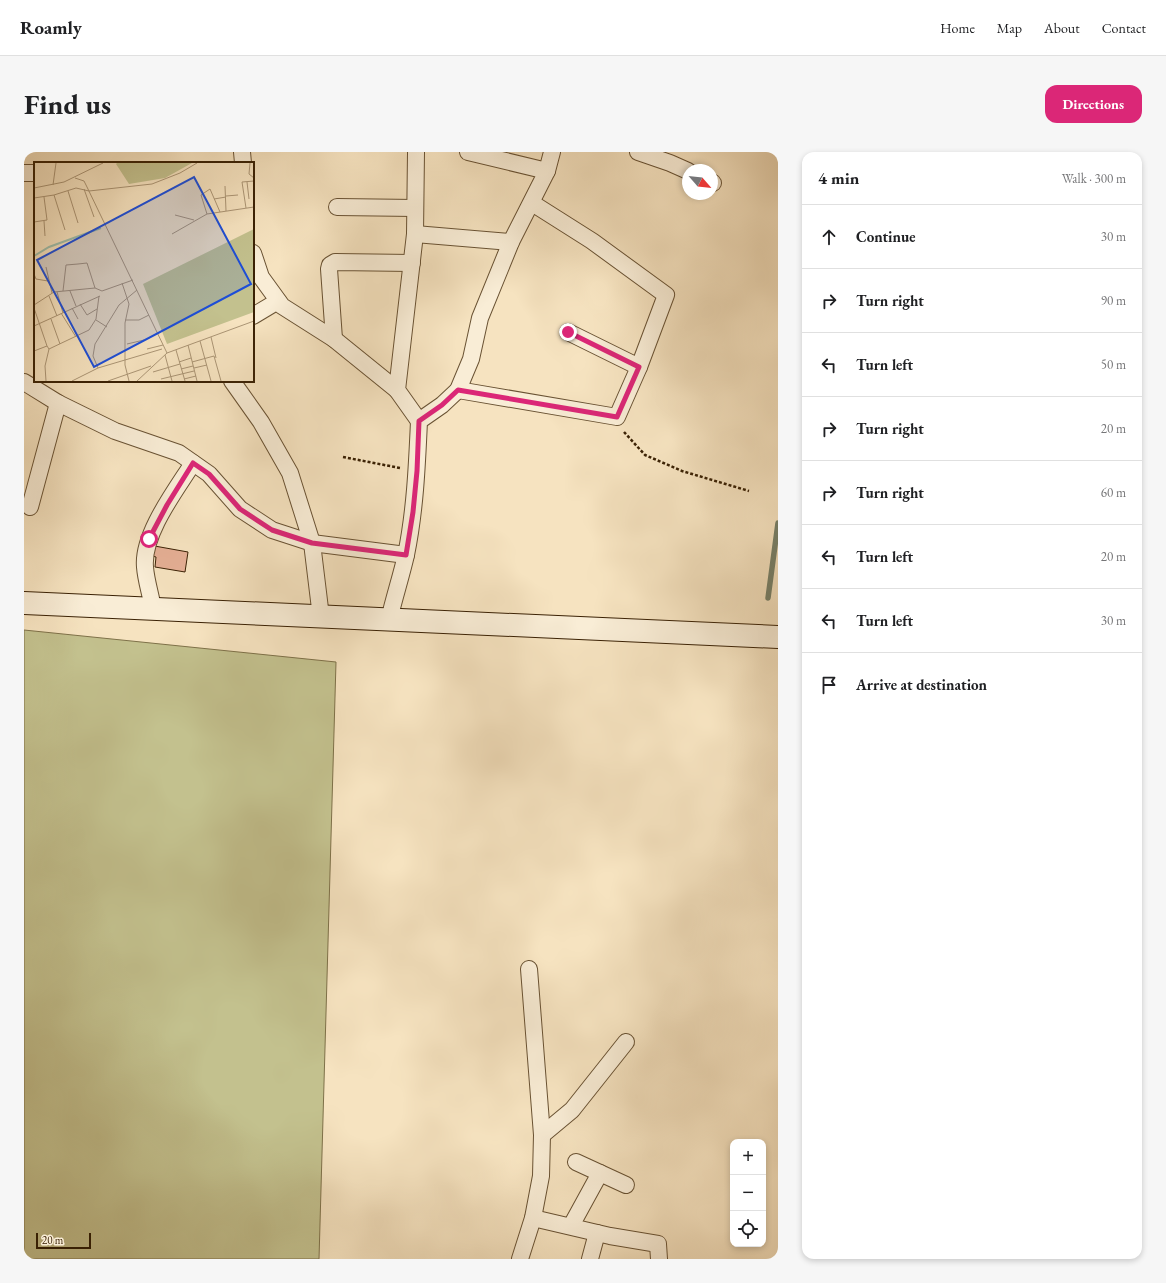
<!DOCTYPE html>
<meta charset="utf-8">
<style>
body{margin:0;font-family:"EB Garamond",serif;background:#f6f6f6;color:#202124}
.controls{position:absolute;right:12px;bottom:12px;display:grid;overflow:hidden;border-radius:8px;box-shadow:0 2px 6px #0003}
.controls button{width:36px;height:36px;display:grid;place-items:center;padding:0;border:0;border-bottom:1px solid #e0e0e0;background:#fff;color:#202124;font:20px sans-serif}
.compass{position:absolute;left:658px;top:12px;width:36px;height:36px;border-radius:50%;background:#fff;box-shadow:0 2px 6px #0003;rotate:118deg}
.scale{position:absolute;left:12px;bottom:10px;width:55px;box-sizing:border-box;padding-left:4px;border:2px solid #3a2104;border-top:0;font-size:11px;line-height:14px;white-space:nowrap;color:#3a2104;-webkit-text-stroke:3px #f9edd6;paint-order:stroke}
.stop{position:absolute;width:12px;height:12px;margin:-9px;border:3px solid #db2777;border-radius:50%;background:#fff}
.stop.end{background:#db2777;border-color:#fff;box-shadow:0 1px 4px #0008}
.list{margin:0;padding:0;list-style:none}
h2{display:flex;justify-content:space-between;align-items:center;height:52px;margin:0;padding:0 16px;font-size:17px}
h2 small{font-size:13px;font-weight:400;color:#757577}
.list li{display:grid;grid-template-columns:26px 1fr auto;gap:12px;align-items:center;box-sizing:border-box;height:64px;padding:0 16px;border-top:1px solid #e0e0e0}
.list b{display:block;font-size:15px;white-space:nowrap}
.list em{font-size:13px;font-style:normal;color:#757577}
.icon{flex:none;width:22px;height:22px;fill:none;stroke:currentColor;stroke-width:2;stroke-linecap:round;stroke-linejoin:round}
.map{position:relative;flex:none;width:754px;height:1107px;overflow:hidden;border-radius:12px}
header{display:flex;align-items:center;gap:24px;box-sizing:border-box;height:56px;padding:0 20px;background:#fff;border-bottom:1px solid #e0e0e0}
header strong{font-size:19px}
nav{display:flex;gap:22px;margin-inline-start:auto;font-size:14px}
.intro{display:flex;align-items:center;justify-content:space-between;box-sizing:border-box;height:96px;padding:0 24px}
h1{margin:0;font-size:28px}
.button{padding:10px 18px;border-radius:12px;background:#db2777;color:#fff;font-size:14px;font-weight:700}
main{display:flex;gap:24px;padding:0 24px}
aside{flex:1;background:#fff;border-radius:12px;box-shadow:0 2px 6px #0003}
.map>svg:first-child{display:block}
.green{fill:#c3c18e;stroke:#7e7149}
.lines{fill:none;stroke-linecap:round;stroke-linejoin:round}
.stream{stroke:#768069;stroke-width:5.5}
.building{fill:#e5af95;stroke:#3a2104}
.street-casing{stroke:#695233;stroke-width:18}
.secondary-casing{stroke:#3a2104;stroke-width:24}
.path{stroke:#3a2104;stroke-width:2.5;stroke-dasharray:3 2;stroke-linecap:butt}
.street{stroke:#f9edd6;stroke-width:16}
.secondary{stroke:#f9edd6;stroke-width:22}
.route{stroke:#db2777;stroke-width:5}
.inset-river{fill:none;stroke:#9ebfad;stroke-width:2}
.inset-road{fill:none;stroke:#ab9575;stroke-width:1}
.view{fill:#1d4ed8;fill-opacity:0.15;stroke:#1d4ed8;stroke-width:2}
.inset-edge{fill:none;stroke:#3a2104;stroke-width:2}
</style>
<header>
<strong>Roamly</strong>
<nav><a>Home</a><a>Map</a><a>About</a><a>Contact</a></nav>
</header>
<div class="intro"><h1>Find us</h1><a class="button">Directions</a></div>
<main>
<div class="map">
<svg width="754" height="1107" viewBox="0 0 754 1107">
<rect width="100%" height="100%" fill="#f6e3c0"/>
<filter id="stains"><feTurbulence type="fractalNoise" baseFrequency=".005" numOctaves="4"/><feColorMatrix values="0 0 0 0 .2 0 0 0 0 .09 0 0 0 0 .02 0 0 0 .5 -.17"/></filter>
<radialGradient id="worn" r=".72"><stop offset=".6" stop-color="#630" stop-opacity="0"/><stop offset="1" stop-color="#630" stop-opacity=".3"/></radialGradient>
<!-- green -->
<polygon class="green" points="0,478 312,510 295,1107 0,1107"/>
<g class="lines">
<!-- stream -->
<polyline class="stream" points="744,446 754,371"/>
</g>
<!-- building -->
<polygon class="building" points="125,393 164,400 161,420 131,415 132,405 124,403"/>
<g class="lines">
<!-- street casing -->
<g class="street-casing">
<g id="street">
<polyline points="218,0 219,11"/>
<polyline points="392,0 391,82 373,238 395,269"/>
<polyline points="444,0 523,19"/>
<polyline points="614,0 646,11 664,19"/>
<polyline points="0,21 11,21"/>
<polyline points="688,30 689,31"/>
<polyline points="313,55 391,56"/>
<polyline points="391,82 487,90"/>
<polyline points="229,101 237,125 258,154 310,187 373,238"/>
<polyline points="229,164 254,149"/>
<polyline points="544,180 615,215"/>
<polyline points="310,187 305,117 306,113 311,110 388,111"/>
<polyline points="208,229 237,270 266,321 288,391 297,465"/>
<polyline points="0,230 34,251 91,279 155,301 185,322 216,357 248,378 288,391 382,403"/>
<polyline points="434,238 593,265 615,215 642,143 568,89 508,51"/>
<polyline points="6,355 34,251"/>
<path d="M129 457C127 443 122 429 121 415 118 382 152 338 169 311"/>
<path d="M365 468C370 446 377 425 382 403 391 359 393 314 395 269L418 253 434 238 447 207 456 166 487 90 523 19 528 0"/>
<polyline points="518,983 548,958 602,890"/>
<polyline points="552,1010 602,1033"/>
<polyline points="509,1066 586,1084 634,1092 635,1107"/>
<polyline points="547,1074 576,1021"/>
<polyline points="496,1107 509,1066 517,1024 518,983 505,817"/>
<polyline points="566,1107 573,1081"/>
</g>
</g>
<!-- secondary casing -->
<g class="secondary-casing">
<polyline id="secondary" points="0,451 754,485"/>
</g>
<!-- path -->
<g class="path">
<polyline points="600,280 621,303 658,319 725,339"/>
<polyline points="319,305 376,316"/>
</g>
<!-- street -->
<use href="#street" class="street"/>
<!-- secondary -->
<use href="#secondary" class="secondary"/>
</g>
<g class="lines">
<!-- route -->
<polyline class="route" points="125,387 143,353 169,311 185,322 216,357 248,378 288,391 382,403 389,360 393,319 395,269 418,253 434,238 593,265 615,215 544,180"/>
</g>
<!-- overview -->
<g transform="translate(10 10)">
<rect width="220" height="220" fill="#f6e3c0"/>
<path d="M83 1H158L131 16 95 22 82 2ZM220 67V150L133 182 109 122Z" fill="#c3c18e"/>
<path class="inset-river" d="M0 94 15 85 67 66"/>
<path class="inset-road" d="M216 1 215 12 220 16M41 16 50 19 53 25 133 191 220 159M213 20 215 37M19 23 22 1M191 24 192 49M0 26 30 20 69 1M50 27 60 55M34 29 44 61M20 33 31 68M192 34 204 33M0 36 20 33 42 26 55 29 118 22 146 11 163 1M180 37 192 35M212 46 208 20 220 19M173 52 167 33 176 27 186 50M141 53 160 58M10 59 11 74M0 60 13 58 10 35M138 72 173 52 220 45M12 105 18 131M0 112 2 117 14 119M88 121 95 142 91 161V203L95 219M29 129 32 103 44 102 53 101 61 126M36 129 42 144M23 130 29 151M15 134 23 154M46 142 53 153 63 147M0 143 20 130 61 126 68 129 99 118M0 146 13 184M38 146 44 157M27 151 42 175M17 157 26 182M62 158 73 165M91 158H105L115 153M0 164 66 134M177 175 182 196M166 179 177 219M93 182 110 178M154 183 163 219M113 187 129 183M142 188 151 219M0 189 13 184 15 187 55 168 62 157 65 134M0 191V212M131 193 138 219M145 200 157 196M158 200 180 194 187 219M64 206 59 194 61 182 85 143 103 128M160 206 173 203M147 207 159 204M119 210 146 202M127 217 160 209M150 217 162 214M12 219 11 204 15 187M38 219 64 206 128 187M74 219 117 204M103 219 133 191"/>
<path class="view" d="M160 15 217 122 60 205 3 98Z"/>
<rect width="220" height="220" class="inset-edge"/>
</g>
<rect width="100%" height="100%" filter="url(#stains)"/>
<rect width="100%" height="100%" fill="url(#worn)"/>
</svg>
<div class="controls">
<button>+</button>
<button>−</button>
<button><svg class="icon" aria-label="locate" viewBox="0 0 24 24"><circle cx="12" cy="12" r="6"/><path d="M12 2v4M12 18v4M2 12h4M18 12h4"/></svg></button>
</div>
<svg class="compass" viewBox="-18 -18 36 36"><path d="M0-13l5 13h-10z" fill="#e53935"/><path d="M0 13l5-13h-10z" fill="#757577"/></svg>
<div class="scale">20 m</div>
<div class="stop" style="left:125px;top:387px"></div>
<div class="stop end" style="left:544px;top:180px"></div>
</div>
<aside>
<h2>4 min<small>Walk · 300 m</small></h2>
<ul class="list">
<li><svg class="icon" aria-label="ahead" viewBox="0 0 24 24"><path d="M12 20V5M6 11l6-6 6 6"/></svg><div><b>Continue</b></div><em>30 m</em></li>
<li><svg class="icon" aria-label="right" viewBox="0 0 24 24"><path d="M7 20v-9h11M14 6l5 5-5 5"/></svg><div><b>Turn right</b></div><em>90 m</em></li>
<li><svg class="icon" aria-label="left" viewBox="0 0 24 24"><path d="M17 20v-9H6M10 6l-5 5 5 5"/></svg><div><b>Turn left</b></div><em>50 m</em></li>
<li><svg class="icon" aria-label="right" viewBox="0 0 24 24"><path d="M7 20v-9h11M14 6l5 5-5 5"/></svg><div><b>Turn right</b></div><em>20 m</em></li>
<li><svg class="icon" aria-label="right" viewBox="0 0 24 24"><path d="M7 20v-9h11M14 6l5 5-5 5"/></svg><div><b>Turn right</b></div><em>60 m</em></li>
<li><svg class="icon" aria-label="left" viewBox="0 0 24 24"><path d="M17 20v-9H6M10 6l-5 5 5 5"/></svg><div><b>Turn left</b></div><em>20 m</em></li>
<li><svg class="icon" aria-label="left" viewBox="0 0 24 24"><path d="M17 20v-9H6M10 6l-5 5 5 5"/></svg><div><b>Turn left</b></div><em>30 m</em></li>
<li><svg class="icon" aria-label="arrive" viewBox="0 0 24 24"><path d="M6 21V4h12l-3 4 3 4H6"/></svg><div><b>Arrive at destination</b></div></li>
</ul>
</aside>
</main>
